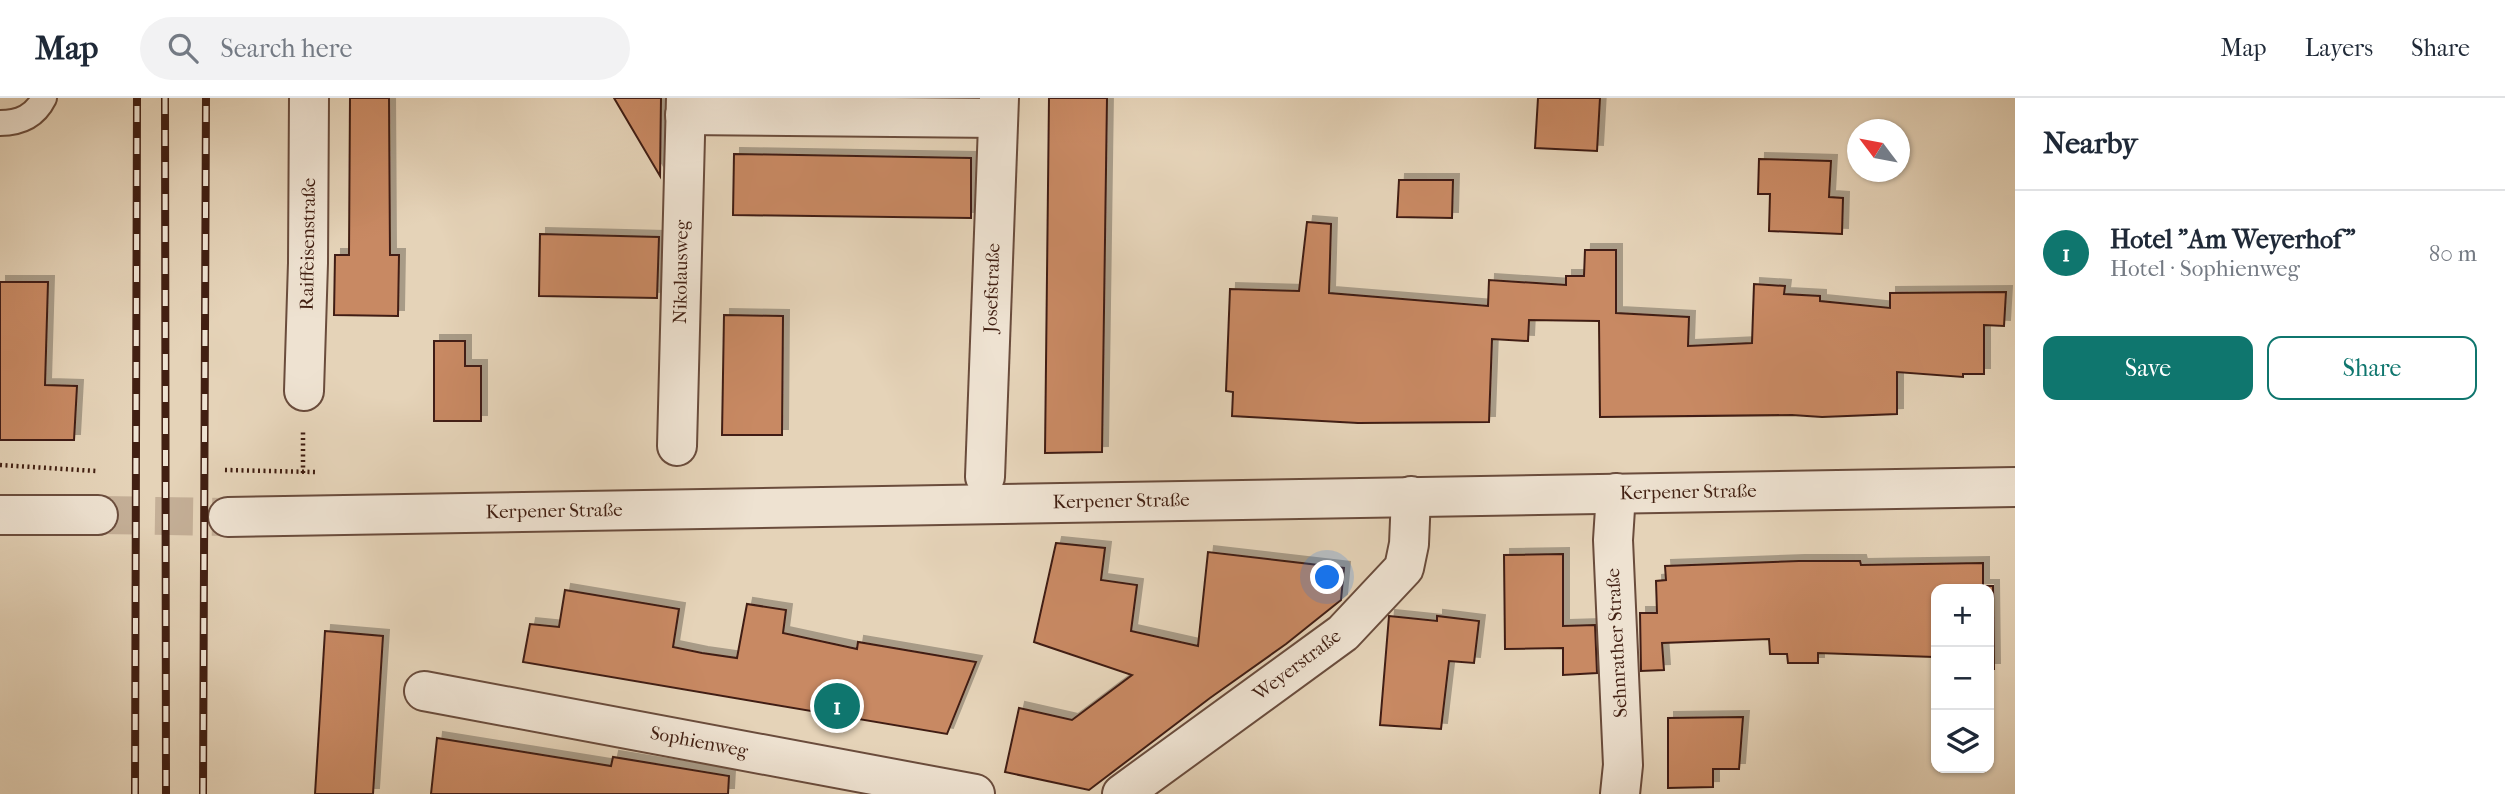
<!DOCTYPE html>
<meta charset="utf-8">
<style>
body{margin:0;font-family:"IM FELL French Canon",serif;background:#f2f2f3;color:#1f2937}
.controls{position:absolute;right:21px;bottom:21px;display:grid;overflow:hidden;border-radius:14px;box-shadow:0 2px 5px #0004}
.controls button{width:63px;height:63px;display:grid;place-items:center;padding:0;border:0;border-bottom:2px solid #e0e1e3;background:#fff;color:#1f2937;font:35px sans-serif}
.compass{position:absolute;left:1847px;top:21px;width:63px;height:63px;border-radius:50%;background:#fff;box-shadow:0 2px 5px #0004;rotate:302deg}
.you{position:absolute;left:1328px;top:480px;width:24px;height:24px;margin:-18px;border:5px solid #fff;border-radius:50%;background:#1a73e8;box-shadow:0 0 0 10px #1a73e833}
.badge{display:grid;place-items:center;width:46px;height:46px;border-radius:50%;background:#0f766e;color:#fff;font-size:23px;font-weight:700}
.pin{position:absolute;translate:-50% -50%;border:4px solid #fff;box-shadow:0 2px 7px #0006}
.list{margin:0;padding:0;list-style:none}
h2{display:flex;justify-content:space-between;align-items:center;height:91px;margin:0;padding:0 28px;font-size:30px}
h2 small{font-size:23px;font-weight:400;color:#747a83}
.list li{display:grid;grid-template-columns:46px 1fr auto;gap:21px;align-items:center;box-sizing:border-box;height:126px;padding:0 28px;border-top:2px solid #e0e1e3}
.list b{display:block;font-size:26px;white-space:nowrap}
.list p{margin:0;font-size:23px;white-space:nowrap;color:#747a83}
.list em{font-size:23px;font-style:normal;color:#747a83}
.actions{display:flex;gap:14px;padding:21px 28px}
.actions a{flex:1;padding:16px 0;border:2px solid #0f766e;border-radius:14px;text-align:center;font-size:24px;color:#0f766e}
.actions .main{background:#0f766e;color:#fff}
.icon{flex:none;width:38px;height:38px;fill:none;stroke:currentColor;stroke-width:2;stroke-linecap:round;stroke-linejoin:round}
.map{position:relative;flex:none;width:2015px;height:696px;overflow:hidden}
header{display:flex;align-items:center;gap:42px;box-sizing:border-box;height:98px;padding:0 35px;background:#fff;border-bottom:2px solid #e0e1e3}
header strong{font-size:33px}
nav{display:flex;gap:38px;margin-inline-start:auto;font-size:24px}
.search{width:490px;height:63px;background:#f2f2f3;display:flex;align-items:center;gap:18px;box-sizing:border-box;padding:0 24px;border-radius:38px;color:#747a83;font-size:26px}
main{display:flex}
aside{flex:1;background:#fff}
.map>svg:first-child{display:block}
.building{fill:#c88964;stroke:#411f12;stroke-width:2;filter:url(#shadow)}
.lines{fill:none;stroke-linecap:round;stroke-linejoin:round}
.tertiary-tunnel{stroke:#c4af97;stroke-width:38;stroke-dasharray:38 19;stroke-linecap:butt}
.service-casing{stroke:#6a4c3c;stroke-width:28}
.minor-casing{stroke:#6a4c3c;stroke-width:42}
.tertiary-casing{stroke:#6a4c3c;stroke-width:42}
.path{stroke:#411f12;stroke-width:4.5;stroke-dasharray:2 3.5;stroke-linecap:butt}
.service{stroke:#eee2d1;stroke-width:24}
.minor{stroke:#eee2d1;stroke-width:38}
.tertiary{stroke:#eee2d1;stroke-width:38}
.rail-casing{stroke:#411f12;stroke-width:8}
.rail{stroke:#eee2d1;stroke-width:5;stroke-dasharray:16;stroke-linecap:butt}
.labels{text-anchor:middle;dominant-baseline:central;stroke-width:5;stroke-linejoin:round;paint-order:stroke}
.street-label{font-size:19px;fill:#411f12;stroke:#eee2d1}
</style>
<header>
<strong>Map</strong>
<div class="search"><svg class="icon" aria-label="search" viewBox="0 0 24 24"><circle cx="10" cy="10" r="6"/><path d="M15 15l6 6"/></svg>Search here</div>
<nav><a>Map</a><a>Layers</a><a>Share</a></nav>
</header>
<main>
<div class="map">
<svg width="2015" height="696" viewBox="0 0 2015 696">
<defs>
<filter id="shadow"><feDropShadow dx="6" dy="-6" stdDeviation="0" flood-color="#0004"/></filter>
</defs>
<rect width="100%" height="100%" fill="#e5d3b8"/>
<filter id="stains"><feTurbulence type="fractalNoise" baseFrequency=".00286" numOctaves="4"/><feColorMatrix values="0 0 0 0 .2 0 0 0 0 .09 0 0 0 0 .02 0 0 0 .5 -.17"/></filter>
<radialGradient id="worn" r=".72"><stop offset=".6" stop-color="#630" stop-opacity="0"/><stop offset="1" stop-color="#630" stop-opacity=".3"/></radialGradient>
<!-- building -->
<g class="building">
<polygon points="350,0 389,0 390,157 399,157 398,218 334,217 335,157 349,157"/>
<polygon points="614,0 661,0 660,78"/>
<polygon points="1049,0 1107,0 1102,354 1045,355"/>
<polygon points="1538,0 1600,0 1597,53 1535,50"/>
<polygon points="734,56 971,60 971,120 733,117"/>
<polygon points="1759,61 1831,63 1829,99 1843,100 1842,136 1769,133 1770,96 1758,96"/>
<polygon points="1399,82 1453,82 1452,120 1397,119"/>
<polygon points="1307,124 1331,126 1329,195 1488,208 1489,182 1566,187 1566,178 1584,178 1585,152 1616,152 1616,215 1689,219 1688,248 1752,245 1754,186 1785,188 1784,196 1820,198 1820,203 1890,210 1890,195 2006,194 2004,228 1984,227 1984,276 1963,276 1963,279 1897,274 1897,316 1822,319 1792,317 1600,319 1599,223 1529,222 1528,243 1492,241 1489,324 1358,325 1232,318 1233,294 1226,293 1230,191 1299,193"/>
<polygon points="540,136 659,139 657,200 539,198"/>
<polygon points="0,184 48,184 45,287 77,288 74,342 0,342"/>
<polygon points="724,217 783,218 782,337 722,337"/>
<polygon points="434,243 465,243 465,268 481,268 481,323 434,323"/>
<polygon points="1056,445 1105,450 1101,482 1137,487 1131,533 1198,548 1208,454 1344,470 1341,502 1286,546 1210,600 1089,692 1005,674 1019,610 1072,622 1132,577 1034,544"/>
<polygon points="1563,456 1563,528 1595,527 1597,575 1563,577 1563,550 1505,551 1504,457"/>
<polygon points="1799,463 1860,463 1861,467 1983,465 1983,488 1993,488 1994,571 1989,571 1989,491 1936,491 1936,572 1934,572 1934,559 1818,555 1818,565 1788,565 1787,556 1770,556 1769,541 1662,545 1664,572 1641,573 1640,515 1657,515 1656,483 1666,482 1665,468"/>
<polygon points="565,492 679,511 673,549 702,555 737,560 747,506 786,512 783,535 857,551 858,544 976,564 947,636 523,564 530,526 559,529"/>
<polygon points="1389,518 1437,523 1437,518 1479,523 1474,565 1449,563 1441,631 1380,627"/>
<polygon points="325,533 383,538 373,696 315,696"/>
<polygon points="1743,619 1739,671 1713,671 1713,689 1668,690 1668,620"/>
<polygon points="437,640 611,668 613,659 729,678 728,696 431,696"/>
</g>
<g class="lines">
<!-- tertiary-tunnel -->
<polyline class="tertiary-tunnel" points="98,417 228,419"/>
<!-- service casing -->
<g class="service-casing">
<path id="service" d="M0 25C20 25 35 18 44 0"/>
</g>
<!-- minor casing -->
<g class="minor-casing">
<g id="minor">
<polyline points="685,17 998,20"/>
<polyline points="304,293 308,165 309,0"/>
<polyline points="677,348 686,0"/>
<polyline points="985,379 999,0"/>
<polyline points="1616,395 1613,442 1623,667 1620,696"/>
<polyline points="424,593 975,696"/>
<polyline points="1122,696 1343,535 1404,470 1409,446 1411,398"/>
</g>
</g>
<!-- tertiary casing -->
<g class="tertiary-casing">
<g id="tertiary">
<polyline points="0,417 98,417"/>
<polyline points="228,419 2015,389"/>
</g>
</g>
<!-- path -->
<g class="path">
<polyline points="0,367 96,373"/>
<polyline points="225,372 315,374"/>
<polyline points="303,375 303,332"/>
</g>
<!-- service -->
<use href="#service" class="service"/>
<!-- minor -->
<use href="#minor" class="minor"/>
<!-- tertiary -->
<use href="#tertiary" class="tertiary"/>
<!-- rail casing -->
<g class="rail-casing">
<g id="rail">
<polyline points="165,0 166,696"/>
<polyline points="135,696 137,0"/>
<polyline points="203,696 206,0"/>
</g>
</g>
<!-- rail -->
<use href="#rail" class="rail"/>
</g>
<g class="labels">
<!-- street labels -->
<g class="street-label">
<text transform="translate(308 146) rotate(-89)">Raiffeisenstraße</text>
<text transform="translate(681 174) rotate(-89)">Nikolausweg</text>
<text transform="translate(992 190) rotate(-88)">Josefstraße</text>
<text transform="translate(1688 394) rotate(-1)">Kerpener Straße</text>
<text transform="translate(1121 403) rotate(-1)">Kerpener Straße</text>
<text transform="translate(554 413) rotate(-1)">Kerpener Straße</text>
<text transform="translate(1617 545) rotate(-93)">Sehnrather Straße</text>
<text transform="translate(1297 567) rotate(-37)">Weyerstraße</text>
<text transform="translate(699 644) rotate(11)">Sophienweg</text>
</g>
</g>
<rect width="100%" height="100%" filter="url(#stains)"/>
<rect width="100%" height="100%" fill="url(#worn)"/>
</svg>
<div class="controls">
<button>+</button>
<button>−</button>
<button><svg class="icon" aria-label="layers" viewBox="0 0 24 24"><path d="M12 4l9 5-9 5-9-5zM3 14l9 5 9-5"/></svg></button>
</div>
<svg class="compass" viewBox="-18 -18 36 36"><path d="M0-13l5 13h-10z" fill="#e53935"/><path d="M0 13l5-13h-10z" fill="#747a83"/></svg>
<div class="you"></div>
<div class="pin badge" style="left:837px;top:608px">1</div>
</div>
<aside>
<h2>Nearby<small></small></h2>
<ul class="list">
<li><span class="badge">1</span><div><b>Hotel &quot;Am Weyerhof&quot;</b><p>Hotel · Sophienweg</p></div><em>80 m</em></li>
</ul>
<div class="actions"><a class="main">Save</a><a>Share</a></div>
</aside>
</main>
